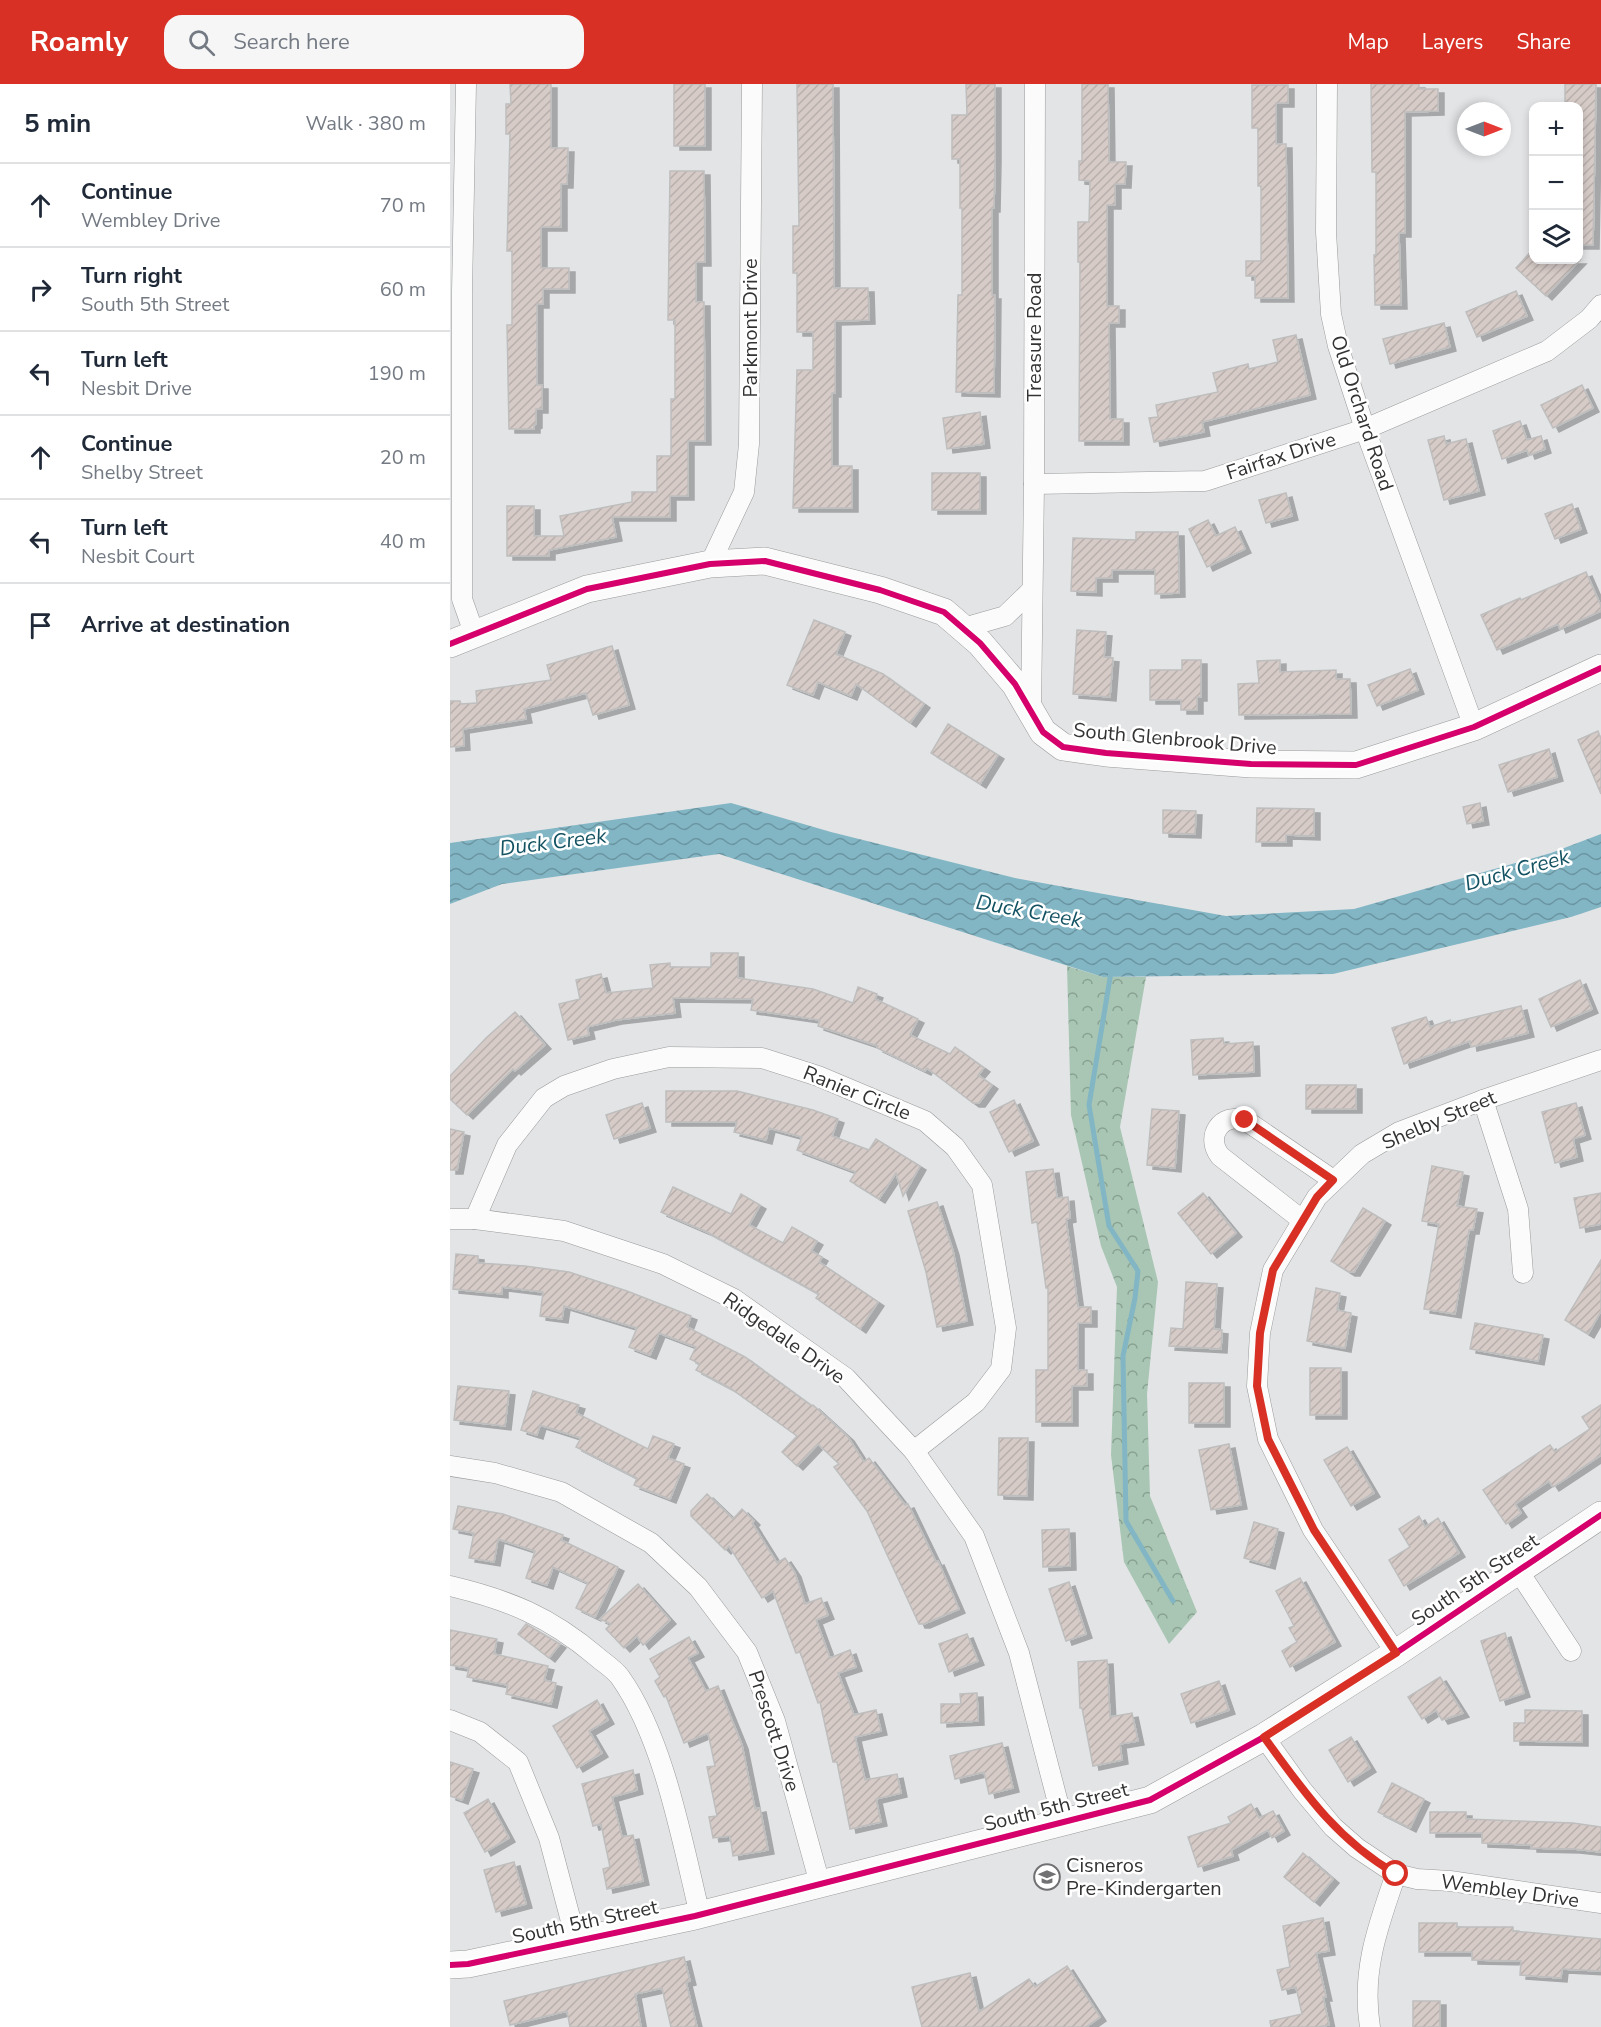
<!DOCTYPE html>
<meta charset="utf-8">
<style>
body{margin:0;font-family:"Nunito Sans",sans-serif;background:#f6f6f7;color:#1f2937}
.controls{position:absolute;right:18px;top:18px;display:grid;overflow:hidden;border-radius:12px;box-shadow:0 3px 9px #0003}
.controls button{width:54px;height:54px;display:grid;place-items:center;padding:0;border:0;border-bottom:2px solid #e0e1e3;background:#fff;color:#1f2937;font:30px sans-serif}
.compass{position:absolute;left:1007px;top:18px;width:54px;height:54px;border-radius:50%;background:#fff;box-shadow:0 3px 9px #0003;rotate:90deg}
.stop{position:absolute;width:18px;height:18px;margin:-14px;border:4px solid #d93025;border-radius:50%;background:#fff}
.stop.end{background:#d93025;border-color:#fff;box-shadow:0 2px 6px #0008}
.list{margin:0;padding:0;list-style:none}
h2{display:flex;justify-content:space-between;align-items:center;height:78px;margin:0;padding:0 24px;font-size:26px}
h2 small{font-size:20px;font-weight:400;color:#747a83}
.list li{display:grid;grid-template-columns:39px 1fr auto;gap:18px;align-items:center;box-sizing:border-box;height:84px;padding:0 24px;border-top:2px solid #e0e1e3}
.list b{display:block;font-size:22px;white-space:nowrap}
.list p{margin:0;font-size:20px;white-space:nowrap;color:#747a83}
.list em{font-size:20px;font-style:normal;color:#747a83}
.icon{flex:none;width:33px;height:33px;fill:none;stroke:currentColor;stroke-width:2;stroke-linecap:round;stroke-linejoin:round}
.map{position:relative;flex:none;width:1151px;height:1943px;overflow:hidden}
header{display:flex;align-items:center;gap:36px;box-sizing:border-box;height:84px;padding:0 30px;background:#d93025;color:#fff}
header strong{font-size:28px}
nav{display:flex;gap:33px;margin-inline-start:auto;font-size:21px}
.search{width:420px;height:54px;background:#f6f6f7;display:flex;align-items:center;gap:15px;box-sizing:border-box;padding:0 21px;border-radius:18px;color:#747a83;font-size:22px}
main{display:flex}
aside{flex:1;background:#fff}
.map>svg:first-child{display:block}
.forest{fill:url(#forest-crowns)}
.water{fill:url(#water-waves)}
.lines{fill:none;stroke-linecap:round;stroke-linejoin:round}
.stream{stroke:#82b6c5;stroke-width:5}
.building{fill:url(#building-hatch);stroke:#bfbebe;stroke-width:1.5;filter:url(#shadow)}
.street-casing{stroke:#999a9b;stroke-width:21}
.secondary-casing{stroke:#999a9b;stroke-width:28}
.street{stroke:#fbfbfb;stroke-width:20}
.secondary{stroke:#fbfbfb;stroke-width:27}
.cycleway-casing{stroke:#fff;stroke-width:10}
.cycleway{stroke:#d6006c;stroke-width:6}
.route{stroke:#d93025;stroke-width:8}
.labels{text-anchor:middle;dominant-baseline:central;stroke-width:5;stroke-linejoin:round;paint-order:stroke}
.street-label{font-size:20px;fill:#333335;stroke:#fff}
.poi-label{font-size:20px;fill:#333335;stroke:#fff;text-anchor:start}
.water-label{font-size:21px;font-style:italic;fill:#135262;stroke:#fff}
</style>
<header>
<strong>Roamly</strong>
<div class="search"><svg class="icon" aria-label="search" viewBox="0 0 24 24"><circle cx="10" cy="10" r="6"/><path d="M15 15l6 6"/></svg>Search here</div>
<nav><a>Map</a><a>Layers</a><a>Share</a></nav>
</header>
<main>
<aside>
<h2>5 min<small>Walk · 380 m</small></h2>
<ul class="list">
<li><svg class="icon" aria-label="ahead" viewBox="0 0 24 24"><path d="M12 20V5M6 11l6-6 6 6"/></svg><div><b>Continue</b><p>Wembley Drive</p></div><em>70 m</em></li>
<li><svg class="icon" aria-label="right" viewBox="0 0 24 24"><path d="M7 20v-9h11M14 6l5 5-5 5"/></svg><div><b>Turn right</b><p>South 5th Street</p></div><em>60 m</em></li>
<li><svg class="icon" aria-label="left" viewBox="0 0 24 24"><path d="M17 20v-9H6M10 6l-5 5 5 5"/></svg><div><b>Turn left</b><p>Nesbit Drive</p></div><em>190 m</em></li>
<li><svg class="icon" aria-label="ahead" viewBox="0 0 24 24"><path d="M12 20V5M6 11l6-6 6 6"/></svg><div><b>Continue</b><p>Shelby Street</p></div><em>20 m</em></li>
<li><svg class="icon" aria-label="left" viewBox="0 0 24 24"><path d="M17 20v-9H6M10 6l-5 5 5 5"/></svg><div><b>Turn left</b><p>Nesbit Court</p></div><em>40 m</em></li>
<li><svg class="icon" aria-label="arrive" viewBox="0 0 24 24"><path d="M6 21V4h12l-3 4 3 4H6"/></svg><div><b>Arrive at destination</b></div></li>
</ul>
</aside>
<div class="map">
<svg width="1151" height="1943" viewBox="0 0 1151 1943">
<defs>
<pattern id="forest-crowns" width="20" height="18" patternUnits="userSpaceOnUse" patternTransform="scale(1.5)"><rect width="20" height="18" fill="#a8c6b3"/><path d="M2 6a3 3 0 1 1 6 0M12 15a3 3 0 1 1 6 0" fill="none" stroke="#89a192"/></pattern>
<pattern id="water-waves" width="16" height="10" patternUnits="userSpaceOnUse" patternTransform="scale(1.5)"><rect width="16" height="10" fill="#82b6c5"/><path d="M0 5q4-4 8 0t8 0" fill="none" stroke="#6b95a1"/></pattern>
<pattern id="building-hatch" width="6" height="6" patternUnits="userSpaceOnUse" patternTransform="scale(1.5)"><rect width="6" height="6" fill="#d6cbc7"/><path d="M-1 1l2-2M0 6l6-6M5 7l2-2" fill="none" stroke="#b8afac"/></pattern>
<filter id="shadow"><feDropShadow dx="6" dy="4" stdDeviation="0" flood-color="#0004"/></filter>
</defs>
<rect width="100%" height="100%" fill="#e3e4e6"/>
<!-- forest -->
<polygon class="forest" points="617,882 653,893 696,893 670,1043 708,1198 697,1310 700,1412 747,1528 719,1560 674,1478 661,1371 667,1203 651,1162 621,1031"/>
<!-- water -->
<polygon class="water" points="281,719 381,748 565,794 776,832 904,825 1101,769 1151,750 1151,823 1121,833 883,890 653,893 269,770 52,800 0,820 0,759"/>
<g class="lines">
<!-- stream -->
<polyline class="stream" points="661,888 639,1021 659,1142 688,1187 685,1214 673,1272 676,1437 723,1517"/>
</g>
<!-- building -->
<g class="building">
<polygon points="60,0 101,0 101,64 118,64 117,100 111,100 111,143 91,143 91,184 119,184 119,205 93,205 93,220 87,220 87,301 92,301 92,325 86,325 86,340 84,341 84,345 59,345 57,241 62,241 62,167 57,167 60,50 56,50 56,20 61,20"/>
<rect x="224" y="0" width="31" height="62"/>
<polygon points="347,0 383,0 384,204 418,204 419,236 385,237 385,309 382,309 382,382 402,382 402,424 343,424 347,286 363,286 363,248 347,248 347,189 343,189 343,142 349,142"/>
<polygon points="516,0 545,0 545,75 544,124 542,124 542,211 545,211 544,309 506,308 508,211 512,211 512,124 510,124 510,75 502,75 502,31 517,31"/>
<polygon points="632,0 658,0 659,78 676,78 675,100 665,100 665,121 657,121 657,222 669,222 669,239 659,239 660,335 673,335 673,357 629,357 630,178 628,178 628,138 639,138 640,97 629,96 629,77 632,77"/>
<polygon points="921,0 969,0 969,5 988,5 988,27 955,28 955,149 949,149 951,221 925,221 924,171 926,171 926,88 922,88"/>
<polygon points="1115,0 1146,0 1143,161 1128,161 1128,22 1115,22"/>
<polygon points="802,1 838,1 838,19 826,19 826,60 836,60 838,214 805,214 805,192 796,192 796,177 811,177 811,102 808,102 808,44 802,44"/>
<polygon points="220,87 254,87 255,178 246,178 246,218 254,218 255,357 238,357 238,412 220,412 220,433 162,433 166,453 99,466 99,472 57,472 57,422 84,422 84,452 114,452 110,432 182,418 182,408 207,408 207,372 221,372 221,315 225,315 225,236 218,236"/>
<polygon points="1083,165 1083,176 1130,176 1096,212 1066,184"/>
<polygon points="1066,207 1077,232 1027,253 1016,228"/>
<polygon points="994,239 1000,263 940,280 933,255"/>
<polygon points="846,251 860,311 752,338 754,348 704,358 699,334 708,333 706,321 768,308 763,289 798,280 799,285 828,278 823,256"/>
<polygon points="1132,301 1143,324 1103,344 1091,321"/>
<polygon points="530,328 534,360 497,365 493,334"/>
<polygon points="1070,337 1077,356 1091,352 1095,365 1079,371 1077,366 1052,375 1043,347"/>
<polygon points="994,352 996,360 1016,355 1029,407 994,416 978,356"/>
<rect x="482" y="389" width="48" height="37"/>
<polygon points="836,409 842,432 816,439 809,416"/>
<polygon points="1122,420 1131,445 1105,455 1095,430"/>
<polygon points="758,436 766,452 785,443 795,465 757,483 739,445"/>
<polygon points="686,448 728,448 729,509 705,510 705,486 662,486 662,494 646,494 646,508 621,507 623,454 686,456"/>
<polygon points="1136,488 1151,522 1151,527 1110,545 1108,540 1047,566 1031,531 1070,514 1071,516"/>
<polygon points="364,536 395,548 386,570 433,590 474,620 460,639 406,600 401,612 368,598 363,611 337,601"/>
<polygon points="627,546 656,548 654,573 663,574 660,613 623,610"/>
<polygon points="162,562 179,621 143,631 136,609 74,625 76,635 13,645 14,662 0,663 0,617 10,617 11,620 27,619 26,607 101,596 97,581"/>
<polygon points="732,576 751,576 751,613 747,613 747,626 731,626 731,616 700,616 700,586 732,586"/>
<polygon points="830,576 830,588 886,586 886,595 900,595 901,630 789,631 788,600 809,599 807,577"/>
<polygon points="960,585 968,606 927,622 918,601"/>
<polygon points="498,640 548,671 530,700 481,669"/>
<polygon points="1148,647 1151,655 1151,710 1128,656"/>
<polygon points="1099,665 1107,693 1058,708 1049,681"/>
<polygon points="1030,719 1033,737 1017,740 1013,723"/>
<polygon points="807,724 864,725 864,752 836,751 836,758 806,758"/>
<polygon points="713,726 746,727 745,750 713,749"/>
<polygon points="261,869 288,869 288,894 363,905 403,919 408,903 427,910 425,915 468,935 460,951 500,970 505,963 534,984 528,991 542,1001 529,1019 523,1019 477,984 475,987 427,964 428,962 368,942 370,936 301,926 303,915 223,914 225,929 166,936 137,943 139,951 118,956 109,920 130,915 126,896 151,890 156,909 203,904 200,881 220,879 220,883 261,883"/>
<polygon points="1130,896 1142,925 1101,943 1089,915"/>
<polygon points="1071,922 1078,949 1021,963 1020,957 954,980 942,944 976,933 980,943 1000,936 1000,939"/>
<polygon points="65,928 95,961 65,987 63,985 17,1031 0,1015 0,992 36,954"/>
<polygon points="773,954 774,960 803,958 804,988 743,991 741,956"/>
<rect x="856" y="1001" width="50" height="24"/>
<polygon points="216,1007 287,1007 363,1026 388,1035 382,1052 419,1066 426,1055 470,1082 453,1112 446,1089 429,1115 400,1097 406,1088 347,1066 352,1053 319,1044 316,1056 284,1048 287,1038 216,1038"/>
<polygon points="564,1016 583,1057 559,1068 540,1028"/>
<polygon points="192,1019 200,1044 164,1055 156,1031"/>
<polygon points="1126,1019 1135,1051 1123,1055 1127,1073 1105,1079 1092,1028"/>
<polygon points="702,1025 729,1027 725,1084 697,1081"/>
<polygon points="0,1045 14,1048 7,1086 0,1086"/>
<polygon points="982,1082 1013,1088 1007,1122 1027,1125 1023,1146 1019,1146 1005,1230 974,1225 989,1140 972,1137"/>
<polygon points="603,1085 607,1114 618,1113 620,1134 616,1135 628,1223 641,1223 641,1239 628,1239 628,1286 637,1286 637,1302 622,1302 622,1338 586,1338 586,1286 598,1286 598,1204 596,1204 587,1138 582,1139 576,1088"/>
<polygon points="223,1103 281,1130 291,1110 310,1121 299,1141 333,1159 342,1143 367,1157 361,1167 372,1173 369,1178 428,1218 410,1245 366,1214 369,1210 257,1148 211,1128"/>
<polygon points="753,1109 786,1149 761,1170 728,1129"/>
<polygon points="1151,1109 1151,1140 1130,1144 1124,1114"/>
<polygon points="487,1118 503,1167 517,1237 487,1243 476,1188 458,1127"/>
<polygon points="913,1124 935,1137 904,1188 899,1188 881,1177"/>
<polygon points="6,1170 28,1172 28,1179 75,1182 119,1188 177,1207 241,1232 237,1243 295,1273 362,1322 363,1321 398,1353 414,1378 419,1374 455,1421 458,1420 486,1478 488,1477 509,1525 474,1540 469,1540 417,1427 384,1383 389,1380 368,1360 347,1382 332,1368 347,1352 280,1304 246,1286 250,1280 240,1275 246,1263 209,1249 200,1271 179,1263 187,1244 114,1222 112,1235 90,1232 93,1208 52,1203 52,1210 3,1205"/>
<polygon points="1151,1176 1151,1227 1138,1250 1115,1236"/>
<polygon points="736,1198 767,1200 764,1245 772,1246 771,1265 719,1262 721,1244 733,1245"/>
<polygon points="866,1204 890,1209 887,1226 901,1229 895,1264 857,1257"/>
<polygon points="1025,1239 1093,1251 1088,1277 1020,1265"/>
<rect x="860" y="1284" width="31" height="47"/>
<rect x="739" y="1299" width="35" height="40"/>
<polygon points="8,1302 59,1307 55,1342 4,1336"/>
<polygon points="83,1307 129,1321 126,1329 198,1365 203,1352 224,1360 218,1374 234,1380 220,1415 184,1401 187,1394 126,1363 131,1354 90,1341 87,1351 71,1346"/>
<polygon points="1151,1321 1151,1371 1103,1403 1099,1397 1065,1420 1071,1429 1056,1440 1033,1406 1100,1361 1105,1368 1140,1345 1132,1333"/>
<polygon points="549,1354 578,1354 577,1412 548,1411"/>
<polygon points="779,1360 791,1421 761,1426 749,1366"/>
<polygon points="897,1363 924,1409 901,1422 874,1376"/>
<polygon points="257,1410 283,1435 292,1425 304,1437 302,1439 327,1479 335,1474 345,1489 355,1520 371,1514 378,1531 366,1536 380,1574 400,1566 406,1583 388,1589 404,1631 426,1626 431,1647 405,1653 415,1696 447,1690 451,1709 426,1715 431,1738 400,1745 387,1678 383,1678 370,1618 368,1619 350,1568 346,1569 323,1507 312,1514 279,1462 275,1466 241,1432 241,1427"/>
<polygon points="8,1422 53,1430 113,1451 111,1456 168,1483 145,1533 126,1524 138,1499 103,1483 97,1501 76,1494 85,1467 48,1455 44,1478 19,1474 24,1449 3,1445"/>
<polygon points="969,1432 975,1443 988,1434 1009,1469 954,1502 939,1476 960,1463 949,1445"/>
<polygon points="804,1438 828,1445 819,1481 794,1474"/>
<polygon points="619,1445 620,1482 593,1483 592,1446"/>
<polygon points="850,1494 885,1558 840,1583 832,1567 847,1558 839,1544 844,1542 826,1507"/>
<polygon points="619,1498 636,1550 616,1557 599,1505"/>
<polygon points="188,1500 220,1536 193,1561 187,1552 174,1564 156,1545 161,1540 150,1535"/>
<polygon points="76,1540 110,1560 99,1574 68,1550"/>
<polygon points="0,1546 47,1555 44,1570 98,1582 94,1596 106,1599 101,1620 56,1610 58,1601 17,1593 19,1584 0,1581"/>
<polygon points="1055,1549 1074,1609 1050,1617 1031,1557"/>
<polygon points="517,1550 528,1577 499,1588 489,1560"/>
<polygon points="239,1553 248,1569 238,1574 256,1607 268,1602 292,1661 305,1725 310,1724 318,1766 283,1772 280,1752 263,1754 259,1733 267,1732 257,1683 265,1682 258,1649 234,1659 216,1612 214,1613 205,1597 210,1593 200,1575"/>
<polygon points="657,1576 660,1633 682,1629 688,1657 670,1660 672,1676 643,1682 632,1624 630,1624 628,1578"/>
<polygon points="990,1593 1013,1629 992,1636 986,1626 972,1635 958,1613"/>
<polygon points="769,1597 779,1626 741,1639 731,1610"/>
<polygon points="527,1609 528,1637 491,1639 491,1620 511,1620 510,1610"/>
<polygon points="147,1616 158,1636 139,1647 152,1669 127,1684 103,1642"/>
<polygon points="1075,1626 1132,1627 1132,1658 1064,1657 1064,1639 1075,1639"/>
<polygon points="901,1653 920,1684 898,1698 879,1666"/>
<polygon points="552,1659 563,1704 539,1710 534,1688 505,1695 500,1672"/>
<polygon points="0,1678 23,1685 12,1716 0,1712"/>
<polygon points="183,1686 187,1706 162,1713 172,1753 183,1751 193,1797 157,1805 153,1785 160,1783 151,1740 143,1742 132,1700"/>
<polygon points="942,1699 974,1715 960,1744 928,1728"/>
<polygon points="38,1715 59,1754 35,1768 14,1729"/>
<polygon points="801,1720 809,1734 823,1727 834,1747 822,1754 818,1746 781,1766 783,1772 748,1783 738,1753 781,1739 778,1733"/>
<polygon points="980,1728 1016,1728 1016,1735 1123,1739 1151,1743 1151,1768 1124,1765 1081,1764 1081,1761 1032,1759 1032,1749 980,1749"/>
<polygon points="853,1769 883,1795 864,1818 834,1793"/>
<polygon points="64,1778 76,1820 46,1828 34,1786"/>
<polygon points="873,1834 879,1867 866,1869 876,1913 873,1913 879,1941 867,1943 821,1943 820,1937 852,1930 846,1903 832,1906 827,1886 840,1883 833,1842"/>
<polygon points="969,1839 1007,1839 1007,1843 1063,1843 1063,1847 1151,1855 1151,1887 1112,1885 1111,1894 1070,1891 1071,1877 1022,1876 1022,1868 969,1868"/>
<polygon points="234,1873 240,1897 236,1898 247,1943 221,1943 212,1904 185,1910 191,1943 120,1943 117,1927 60,1941 54,1917"/>
<polygon points="617,1882 650,1933 636,1943 472,1943 462,1903 520,1889 529,1928 579,1895 585,1903"/>
<rect x="963" y="1917" width="27" height="26"/>
</g>
<g class="lines">
<!-- street casing -->
<g class="street-casing">
<g id="street">
<polyline points="16,0 12,208 12,515 24,549"/>
<polyline points="877,0 876,148 881,230 888,262 915,345 1024,643"/>
<polyline points="584,400 755,397 915,345 1097,267 1139,235 1151,221"/>
<polyline points="260,480 294,408 299,360 302,0"/>
<polyline points="513,544 555,532 582,506"/>
<polyline points="581,627 584,400 585,0"/>
<polyline points="1033,1016 1068,1125 1073,1189"/>
<polyline points="0,1135 25,1135 114,1147 213,1180 284,1215 396,1294 464,1367 524,1452 569,1569 613,1738"/>
<polyline points="25,1135 57,1061 94,1014 114,1002 163,985 219,973 312,974 368,992 475,1037 505,1063 532,1101 556,1244 551,1285 526,1318 464,1367"/>
<path d="M852 1136 770 1072C755 1052 771 1029 795 1036L883 1096"/>
<polyline points="0,1382 45,1389 111,1408 201,1459 248,1503 297,1568 325,1637 370,1800"/>
<polyline points="1069,1488 1121,1567"/>
<path d="M0 1502C59 1516 100 1533 146 1572 154 1579 164 1585 170 1593 214 1655 232 1757 250 1831"/>
<polyline points="946,1569 863,1446 818,1355 807,1302 810,1249 823,1186 867,1113 912,1070 949,1048 1033,1016 1151,976"/>
<polyline points="0,1636 30,1648 68,1678 99,1754 126,1856"/>
<polyline points="814,1653 852,1706 883,1743 907,1764 946,1790 967,1795 1000,1797 1151,1819"/>
<path d="M920 1943C911 1887 928 1842 946 1790"/>
</g>
</g>
<!-- secondary casing -->
<g class="secondary-casing">
<g id="secondary">
<polyline points="0,560 137,505 260,480 315,477 430,506 494,528 530,559 565,600 593,648 613,663 656,669 801,680 906,681 1024,643 1151,584"/>
<polyline points="0,1881 18,1880 245,1832 700,1716 814,1653 946,1569 1151,1431"/>
</g>
</g>
<!-- street -->
<use href="#street" class="street"/>
<!-- secondary -->
<use href="#secondary" class="secondary"/>
<!-- cycleway casing -->
<g class="cycleway-casing">
<g id="cycleway">
<polyline points="0,560 137,505 260,480 315,477 430,506 494,528 530,559 565,600 593,648 613,663 656,669 801,680 906,681 1024,643 1151,584"/>
<polyline points="0,1881 18,1880 245,1832 700,1716 814,1653 946,1569 1151,1431"/>
</g>
</g>
<!-- cycleway -->
<use href="#cycleway" class="cycleway"/>
</g>
<g class="lines">
<!-- route -->
<path class="route" d="M795 1036 883 1096 867 1113 823 1186 810 1249 807 1302 818 1355 864 1446 946 1569 814 1653C854 1708 886 1755 946 1790"/>
</g>
<!-- icons -->
<defs>
<g id="school-ring" transform="scale(1.35)"><circle r="9.5" fill="#fff" stroke="#717173" stroke-width="1.5"/><path d="M0-5L7-2L0 1L-7-2ZM-4 1L0 2.5L4 1V4Q0 6-4 4Z" fill="#717173"/></g>
</defs>
<g fill-rule="evenodd">
<use href="#school-ring" x="597" y="1793"/>
</g>
<g class="labels">
<!-- street labels -->
<g class="street-label">
<text transform="translate(300 244) rotate(-90)">Parkmont Drive</text>
<text transform="translate(584 253) rotate(-90)">Treasure Road</text>
<text transform="translate(912 329) rotate(72)">Old Orchard Road</text>
<text transform="translate(831 372) rotate(-18)">Fairfax Drive</text>
<text transform="translate(725 655) rotate(5)">South Glenbrook Drive</text>
<text transform="translate(407 1009) rotate(22)">Ranier Circle</text>
<text transform="translate(989 1036) rotate(-23)">Shelby Street</text>
<text transform="translate(334 1254) rotate(35)">Ridgedale Drive</text>
<text transform="translate(1025 1496) rotate(-34)">South 5th Street</text>
<text transform="translate(324 1647) rotate(72)">Prescott Drive</text>
<text transform="translate(606 1723) rotate(-14)">South 5th Street</text>
<text transform="translate(1060 1807) rotate(8)">Wembley Drive</text>
<text transform="translate(135 1838) rotate(-12)">South 5th Street</text>
</g>
<!-- poi labels -->
<g class="poi-label">
<text x="616" y="1781">Cisneros<tspan x="616" dy="23">Pre-Kindergarten</tspan></text>
</g>
<!-- water labels -->
<g class="water-label">
<text transform="translate(103 758) rotate(-7)">Duck Creek</text>
<text transform="translate(1067 786) rotate(-15)">Duck Creek</text>
<text transform="translate(579 827) rotate(10)">Duck Creek</text>
</g>
</g>
</svg>
<div class="controls">
<button>+</button>
<button>−</button>
<button><svg class="icon" aria-label="layers" viewBox="0 0 24 24"><path d="M12 4l9 5-9 5-9-5zM3 14l9 5 9-5"/></svg></button>
</div>
<svg class="compass" viewBox="-18 -18 36 36"><path d="M0-13l5 13h-10z" fill="#e53935"/><path d="M0 13l5-13h-10z" fill="#747a83"/></svg>
<div class="stop" style="left:946px;top:1790px"></div>
<div class="stop end" style="left:795px;top:1036px"></div>
</div>
</main>
